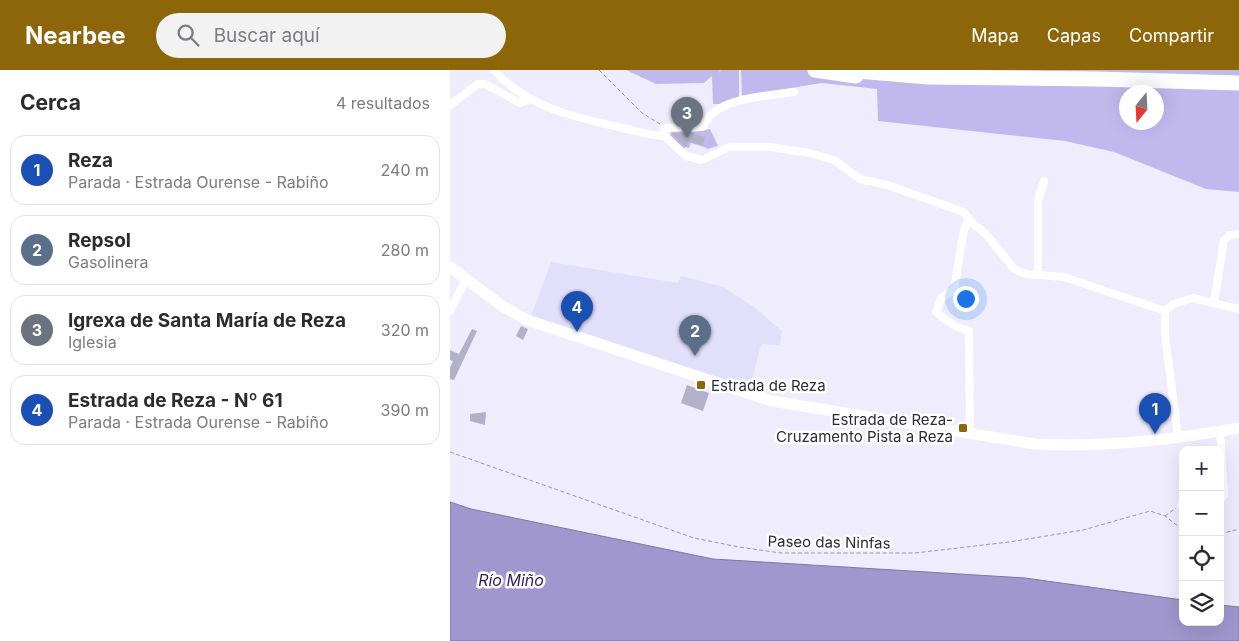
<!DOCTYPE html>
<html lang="es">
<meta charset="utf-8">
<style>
body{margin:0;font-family:Inter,sans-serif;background:#f2f2f3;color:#2b2b33}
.controls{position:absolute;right:15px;bottom:15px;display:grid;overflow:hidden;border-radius:10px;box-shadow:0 5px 20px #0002}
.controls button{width:45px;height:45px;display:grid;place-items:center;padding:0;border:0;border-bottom:1px solid #e1e1e2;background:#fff;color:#2b2b33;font:25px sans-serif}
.compass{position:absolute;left:669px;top:15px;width:45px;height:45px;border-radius:50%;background:#fff;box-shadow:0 5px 20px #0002;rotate:198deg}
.you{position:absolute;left:515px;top:228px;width:18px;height:18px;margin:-12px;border:4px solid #fff;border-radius:50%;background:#1a73e8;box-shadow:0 0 0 8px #1a73e833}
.badge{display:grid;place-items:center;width:32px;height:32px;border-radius:50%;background:#8e660a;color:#fff;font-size:16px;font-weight:700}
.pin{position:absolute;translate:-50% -41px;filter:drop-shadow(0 1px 2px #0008)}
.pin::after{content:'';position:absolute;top:26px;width:18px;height:15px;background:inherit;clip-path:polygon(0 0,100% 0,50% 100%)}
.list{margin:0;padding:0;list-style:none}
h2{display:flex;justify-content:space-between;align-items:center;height:65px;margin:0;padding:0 20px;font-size:21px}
h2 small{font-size:16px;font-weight:400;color:#7c7c81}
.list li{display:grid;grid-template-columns:32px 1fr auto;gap:15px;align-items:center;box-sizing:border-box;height:70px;margin:0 10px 10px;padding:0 10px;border:1px solid #e1e1e2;border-radius:15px}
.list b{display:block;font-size:19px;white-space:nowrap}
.list p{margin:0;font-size:16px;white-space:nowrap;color:#7c7c81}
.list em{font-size:16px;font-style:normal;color:#7c7c81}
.icon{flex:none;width:28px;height:28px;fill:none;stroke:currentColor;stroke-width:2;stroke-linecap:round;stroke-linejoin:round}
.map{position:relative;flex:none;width:789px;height:571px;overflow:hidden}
header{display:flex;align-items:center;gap:30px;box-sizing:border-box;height:70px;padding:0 25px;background:#8e660a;color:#fff}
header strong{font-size:24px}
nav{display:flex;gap:28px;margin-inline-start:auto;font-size:18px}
.search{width:350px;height:45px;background:#f2f2f3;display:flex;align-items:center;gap:12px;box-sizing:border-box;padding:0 18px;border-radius:28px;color:#7c7c81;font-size:19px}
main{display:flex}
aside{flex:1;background:#fff}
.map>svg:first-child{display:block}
.built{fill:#e2dffb}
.green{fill:#c1b9ee;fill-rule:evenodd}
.water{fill:#9f97ce;stroke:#7d77a1}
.building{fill:#b3b0ca}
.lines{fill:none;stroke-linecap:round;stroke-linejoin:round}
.path{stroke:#9897a4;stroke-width:1;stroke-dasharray:4 2.5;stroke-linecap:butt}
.minor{stroke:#fff;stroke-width:8}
.secondary{stroke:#fff;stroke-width:11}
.motorway{stroke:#fff;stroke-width:15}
.poi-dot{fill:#8e660a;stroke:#fff;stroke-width:2}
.labels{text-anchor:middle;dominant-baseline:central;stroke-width:5;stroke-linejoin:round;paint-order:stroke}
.poi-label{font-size:15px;fill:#2e2d37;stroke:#fff;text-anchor:start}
.street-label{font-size:15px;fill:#2e2d37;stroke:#fff}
.water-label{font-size:16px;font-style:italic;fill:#311f60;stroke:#fff}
</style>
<header>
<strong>Nearbee</strong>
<div class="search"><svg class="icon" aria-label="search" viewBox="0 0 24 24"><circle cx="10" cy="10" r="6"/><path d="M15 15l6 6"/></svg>Buscar aquí</div>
<nav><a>Mapa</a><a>Capas</a><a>Compartir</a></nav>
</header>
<main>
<aside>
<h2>Cerca<small>4 resultados</small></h2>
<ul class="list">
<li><span class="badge" style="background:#1a4fb4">1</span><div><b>Reza</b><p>Parada · Estrada Ourense - Rabiño</p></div><em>240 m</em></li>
<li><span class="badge" style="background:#5c6f8a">2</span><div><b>Repsol</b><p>Gasolinera</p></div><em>280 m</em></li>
<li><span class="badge" style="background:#6b7280">3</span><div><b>Igrexa de Santa María de Reza</b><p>Iglesia</p></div><em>320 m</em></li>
<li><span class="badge" style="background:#1a4fb4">4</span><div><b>Estrada de Reza - Nº 61</b><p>Parada · Estrada Ourense - Rabiño</p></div><em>390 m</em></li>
</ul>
</aside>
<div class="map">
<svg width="789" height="571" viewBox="0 0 789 571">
<rect width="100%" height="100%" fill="#efedfd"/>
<!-- built -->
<polygon class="built" points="101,192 228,213 231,206 274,217 304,237 332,261 330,275 311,274 300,319 81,246"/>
<!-- green -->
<g class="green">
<polygon points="176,0 270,0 269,2 271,0 289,0 289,27 274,34 263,34 262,6 254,13 206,14"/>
<path d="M291 0H789V122L756 119 664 82 615 71 428 51 427 19 372 13 292 26ZM676 22H706V52H676Z"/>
<polygon points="222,59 242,62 260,59 268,76 257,79 257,78 241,73 239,78 235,77 234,81 219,69"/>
</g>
<!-- water -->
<polygon class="water" points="0,432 21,439 263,489 575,508 733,530 733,552 770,552 770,535 789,537 789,571 0,571"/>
<!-- building -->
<g class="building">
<polygon points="221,63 242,63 255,67 253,75 238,72 237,77 234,76"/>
<polygon points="71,256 78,259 73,270 66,266"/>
<polygon points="22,259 27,261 4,310 0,309 0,298 3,291 0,290 0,280 9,284"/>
<polygon points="237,315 259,323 253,341 231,333"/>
<polygon points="36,342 35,355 20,351 20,344"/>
</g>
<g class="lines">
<!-- path -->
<g class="path">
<polyline points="149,0 192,43 210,54"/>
<polyline points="0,382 244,468 289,477 331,483 465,483 559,472 633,460 700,441 715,446 733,460"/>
<polyline points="715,446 726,438"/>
<polyline points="770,464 789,459"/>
</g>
<!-- minor -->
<g class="minor">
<path d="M44 0C75 37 127 48 173 58 186 61 200 66 215 66L236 86 252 90 279 77H321L359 83 384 90 410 109 437 115 514 142 522 153 536 164 564 199 576 204 614 207 715 241"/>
<polyline points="0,35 28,14 35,14 70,33 80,29"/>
<path d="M211 66 215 58 253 57C263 27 318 26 344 22"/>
<path d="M519 149 515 157 513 165 504 220 491 228 486 242C496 251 506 258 519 261L520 363"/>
<polyline points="588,205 588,131 594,111"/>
<polyline points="764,233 774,170 780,165 789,164"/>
<polyline points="0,241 16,209"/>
<polyline points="770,361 774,425 770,430"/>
<polyline points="728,367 715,265 715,241 723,234 743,228 789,239"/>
<polyline points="731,435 733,435"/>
</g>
<!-- secondary -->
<path class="secondary" d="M0 197 52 236 77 250 322 331 585 374C653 378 722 370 789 358"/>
<!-- motorway -->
<g class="motorway">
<polyline points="365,0 406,6"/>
<polyline points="396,0 478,7 647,9 789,13"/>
</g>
</g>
<!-- markers -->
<g class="poi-dot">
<rect x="246" y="310" width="10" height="10" rx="2.5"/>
<rect x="508" y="353" width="10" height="10" rx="2.5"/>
</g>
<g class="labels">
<!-- poi labels -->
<g class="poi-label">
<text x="261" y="315">Estrada de Reza</text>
<text x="503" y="349" text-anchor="end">Estrada de Reza-<tspan x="503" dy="17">Cruzamento Pista a Reza</tspan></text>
</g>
<!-- street labels -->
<g class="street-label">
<text transform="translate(379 472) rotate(1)">Paseo das Ninfas</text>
</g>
<!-- water labels -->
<g class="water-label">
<text x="61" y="510">Río Miño</text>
</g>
</g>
</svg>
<div class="controls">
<button>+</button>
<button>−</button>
<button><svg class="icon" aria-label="locate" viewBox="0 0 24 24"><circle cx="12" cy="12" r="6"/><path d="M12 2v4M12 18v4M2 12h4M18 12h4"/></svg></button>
<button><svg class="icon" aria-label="layers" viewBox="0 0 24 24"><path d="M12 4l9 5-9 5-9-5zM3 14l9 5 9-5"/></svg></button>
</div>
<svg class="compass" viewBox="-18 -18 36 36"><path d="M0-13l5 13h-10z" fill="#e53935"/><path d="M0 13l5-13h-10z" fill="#7c7c81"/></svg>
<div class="you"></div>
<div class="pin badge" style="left:705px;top:364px;background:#1a4fb4">1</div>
<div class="pin badge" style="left:245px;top:286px;background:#5c6f8a">2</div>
<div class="pin badge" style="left:237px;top:68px;background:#6b7280">3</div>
<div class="pin badge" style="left:127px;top:262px;background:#1a4fb4">4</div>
</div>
</main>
